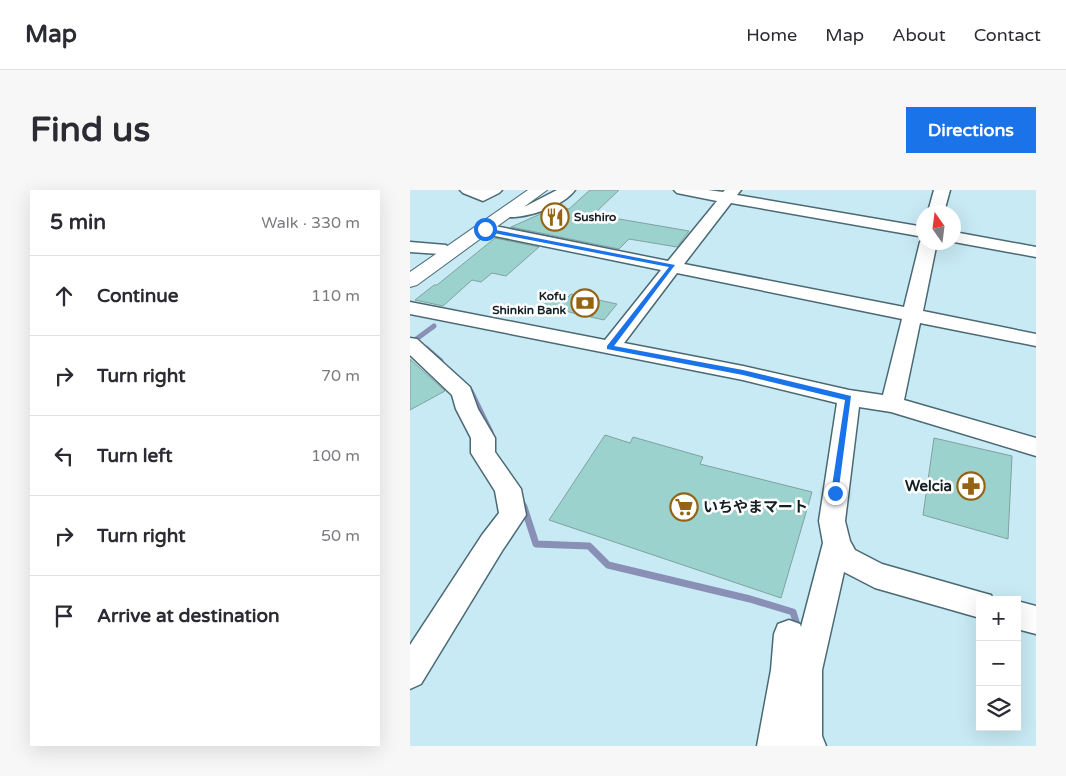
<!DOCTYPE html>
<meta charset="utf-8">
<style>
body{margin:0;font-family:"Varela Round","Noto Sans JP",sans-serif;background:#f7f7f7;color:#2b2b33}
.controls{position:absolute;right:15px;bottom:15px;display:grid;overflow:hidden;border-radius:0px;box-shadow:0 5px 20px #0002}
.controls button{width:45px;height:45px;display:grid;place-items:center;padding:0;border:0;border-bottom:1px solid #e1e1e2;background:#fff;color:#2b2b33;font:25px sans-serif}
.compass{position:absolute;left:506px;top:15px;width:45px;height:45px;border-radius:50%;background:#fff;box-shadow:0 5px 20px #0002;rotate:346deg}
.stop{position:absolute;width:15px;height:15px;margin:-11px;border:4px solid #1a73e8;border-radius:50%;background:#fff}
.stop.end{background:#1a73e8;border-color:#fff;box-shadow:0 1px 5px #0008}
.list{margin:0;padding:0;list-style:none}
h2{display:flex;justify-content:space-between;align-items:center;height:65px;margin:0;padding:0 20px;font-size:21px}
h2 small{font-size:16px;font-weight:400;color:#7c7c81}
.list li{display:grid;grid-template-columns:32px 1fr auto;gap:15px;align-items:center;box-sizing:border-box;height:80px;padding:0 20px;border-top:1px solid #e1e1e2}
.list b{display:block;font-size:19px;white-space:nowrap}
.list em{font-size:16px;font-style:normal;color:#7c7c81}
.icon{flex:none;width:28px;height:28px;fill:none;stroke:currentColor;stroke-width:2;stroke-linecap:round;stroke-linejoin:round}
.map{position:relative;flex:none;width:626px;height:556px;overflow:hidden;border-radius:0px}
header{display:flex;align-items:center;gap:30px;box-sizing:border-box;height:70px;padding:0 25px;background:#fff;border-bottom:1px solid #e1e1e2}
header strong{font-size:24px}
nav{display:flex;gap:28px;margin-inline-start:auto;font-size:18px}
.intro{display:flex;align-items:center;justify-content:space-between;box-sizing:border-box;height:120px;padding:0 30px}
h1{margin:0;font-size:35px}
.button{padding:12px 22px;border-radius:0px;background:#1a73e8;color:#fff;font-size:18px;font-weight:700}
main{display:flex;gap:30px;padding:0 30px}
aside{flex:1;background:#fff;border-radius:0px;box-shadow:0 5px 20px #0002}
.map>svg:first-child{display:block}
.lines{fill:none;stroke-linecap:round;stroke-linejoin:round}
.stream-far2{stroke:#898fb5;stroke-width:4}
.stream-far1{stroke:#898fb5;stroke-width:5}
.stream{stroke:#898fb5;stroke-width:7}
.building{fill:#9cd2cd;stroke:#7fa29f}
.minor-casing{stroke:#4a6972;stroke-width:3}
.major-casing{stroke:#4a6972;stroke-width:2}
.minor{fill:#fff;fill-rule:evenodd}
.major{fill:#fff;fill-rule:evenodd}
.route{fill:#1a73e8}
.labels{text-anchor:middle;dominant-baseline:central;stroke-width:5;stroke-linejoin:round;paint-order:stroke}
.far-poi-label{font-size:12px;font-weight:bold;fill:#132024;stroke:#fff;text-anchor:start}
.poi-label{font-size:15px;font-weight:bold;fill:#132024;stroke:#fff;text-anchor:end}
</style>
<header>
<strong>Map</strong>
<nav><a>Home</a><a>Map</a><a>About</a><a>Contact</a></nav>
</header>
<div class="intro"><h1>Find us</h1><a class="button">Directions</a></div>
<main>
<aside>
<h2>5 min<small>Walk · 330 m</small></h2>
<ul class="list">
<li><svg class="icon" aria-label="ahead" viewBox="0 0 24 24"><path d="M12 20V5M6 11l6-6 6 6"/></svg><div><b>Continue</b></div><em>110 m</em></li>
<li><svg class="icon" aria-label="right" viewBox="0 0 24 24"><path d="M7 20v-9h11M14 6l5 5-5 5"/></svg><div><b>Turn right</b></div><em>70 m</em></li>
<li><svg class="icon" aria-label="left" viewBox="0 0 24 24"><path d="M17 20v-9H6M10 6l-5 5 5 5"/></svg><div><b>Turn left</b></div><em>100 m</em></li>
<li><svg class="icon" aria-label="right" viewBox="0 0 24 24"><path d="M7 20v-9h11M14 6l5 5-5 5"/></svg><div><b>Turn right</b></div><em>50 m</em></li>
<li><svg class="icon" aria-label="arrive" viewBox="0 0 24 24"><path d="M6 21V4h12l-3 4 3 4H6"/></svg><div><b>Arrive at destination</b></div></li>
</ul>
</aside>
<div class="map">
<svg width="626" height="556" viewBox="0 0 626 556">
<rect width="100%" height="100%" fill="#c8eaf5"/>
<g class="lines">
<!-- stream-far2 -->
<polyline class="stream-far2" points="22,138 24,136"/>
<!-- stream-far1 -->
<g class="stream-far1">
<polyline points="8,152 5,150 24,136"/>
<polyline points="16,158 31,171"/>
<polyline points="57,197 61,201 81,242"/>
<polyline points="113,313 115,318"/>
</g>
<!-- stream -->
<polyline class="stream" points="114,317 126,354 179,356 198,375 340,409 383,422 388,438"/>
</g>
<!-- building -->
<g class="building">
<polygon points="180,0 209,0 184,24 186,25 279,41 267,57 219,49 209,59 101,37 146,17 159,19"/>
<polygon points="85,48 129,57 96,86 82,83 71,92 62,90 33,116 5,110 24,95 27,95"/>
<polygon points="143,104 158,107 161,104 207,114 194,130 133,116"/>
<polygon points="0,169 35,201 0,220"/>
<polygon points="195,245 220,253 223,247 293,267 290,274 402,302 371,408 139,330"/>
<polygon points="524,248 602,266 598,349 513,325"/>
</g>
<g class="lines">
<!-- minor casing -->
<g class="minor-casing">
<g id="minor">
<polygon points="50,0 92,0 89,3 73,11 53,3"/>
<path d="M147 0H165C153 17 111 31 91 26L89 23 91 20 116 16Z"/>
<path d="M264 0H298L313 2 315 0H331L327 5 514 37V47L321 13 274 74 494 117 510 52 514 48V52H527L513 121 626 144V156L510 133 494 210 626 248V266L481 222 449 217 435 331 440 351 445 360 472 374 570 402 581 405 583 410H570V428L465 398 434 382 412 480V546L416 556H347L361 480 364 444 368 434 379 430 390 434 391 437 413 353 409 331 427 213 333 190 0 124V112L195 150 251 80 75 44 69 43 67 39 69 35 75 34 258 71 307 11 267 3ZM267 83 492 129 473 205 439 200 333 176 214 153Z"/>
<polygon points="524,0 540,0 534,22 518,22"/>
<polygon points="544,42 626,57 626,67 544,52"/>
<polygon points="0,52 36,55 39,59 36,63 30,64 0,62"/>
<polygon points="0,148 7,149 60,197 68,219 85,248 85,262 111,299 116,325 92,361 11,494 0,499 0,455 72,345 89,323 85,301 61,263 61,248 46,219 42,205 0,165"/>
<polygon points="607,411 626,416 626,444 607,439"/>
</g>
</g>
<!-- major casing -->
<g class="major-casing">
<polygon id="major" points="118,0 137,0 7,95 0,97 0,82"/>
</g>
<!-- minor -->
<use href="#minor" class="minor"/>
<!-- major -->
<use href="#major" class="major"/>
</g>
<!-- route -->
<polygon class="route" points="75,38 265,75 204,156 333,180 441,206 428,305 422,305 421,303 435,210 333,185 197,159 197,156 259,77 73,41"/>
<!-- icons -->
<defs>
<g id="restaurant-ring" transform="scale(1.4375)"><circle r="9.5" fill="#fff" stroke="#946313" stroke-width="1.5"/><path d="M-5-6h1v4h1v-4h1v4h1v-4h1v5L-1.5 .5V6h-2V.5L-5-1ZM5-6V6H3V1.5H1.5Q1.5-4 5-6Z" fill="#946313"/></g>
<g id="bank-ring" transform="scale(1.4375)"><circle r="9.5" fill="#fff" stroke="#946313" stroke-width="1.5"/><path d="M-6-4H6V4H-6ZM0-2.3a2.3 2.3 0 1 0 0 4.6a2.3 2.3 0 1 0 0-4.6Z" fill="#946313"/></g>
<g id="pharmacy-ring" transform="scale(1.4375)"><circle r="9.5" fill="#fff" stroke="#946313" stroke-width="1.5"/><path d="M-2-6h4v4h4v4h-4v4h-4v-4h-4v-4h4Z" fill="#946313"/></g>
<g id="supermarket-ring" transform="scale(1.4375)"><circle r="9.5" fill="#fff" stroke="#946313" stroke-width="1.5"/><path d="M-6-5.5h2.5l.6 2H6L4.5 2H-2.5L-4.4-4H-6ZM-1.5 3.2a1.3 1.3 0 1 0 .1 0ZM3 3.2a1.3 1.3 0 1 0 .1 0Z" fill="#946313"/></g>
</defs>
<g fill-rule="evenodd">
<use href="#restaurant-ring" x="145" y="27"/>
<use href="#bank-ring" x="175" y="113"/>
<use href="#pharmacy-ring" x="561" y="296"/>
<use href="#supermarket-ring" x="274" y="317"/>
</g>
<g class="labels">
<!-- far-poi labels -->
<g class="far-poi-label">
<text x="164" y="27">Sushiro</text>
<text x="156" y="106" text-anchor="end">Kofu<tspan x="156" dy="14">Shinkin Bank</tspan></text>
</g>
<!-- poi labels -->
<g class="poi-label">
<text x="542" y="296">Welcia</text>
<text x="293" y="317" text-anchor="start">いちやまマート</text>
</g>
</g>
</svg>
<div class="controls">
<button>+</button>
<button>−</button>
<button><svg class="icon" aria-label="layers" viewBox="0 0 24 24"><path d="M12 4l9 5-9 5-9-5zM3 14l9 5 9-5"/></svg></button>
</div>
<svg class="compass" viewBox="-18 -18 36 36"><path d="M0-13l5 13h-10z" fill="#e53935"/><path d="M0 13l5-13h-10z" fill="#7c7c81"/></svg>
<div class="stop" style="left:75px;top:39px"></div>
<div class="stop end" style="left:425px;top:303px"></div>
</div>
</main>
